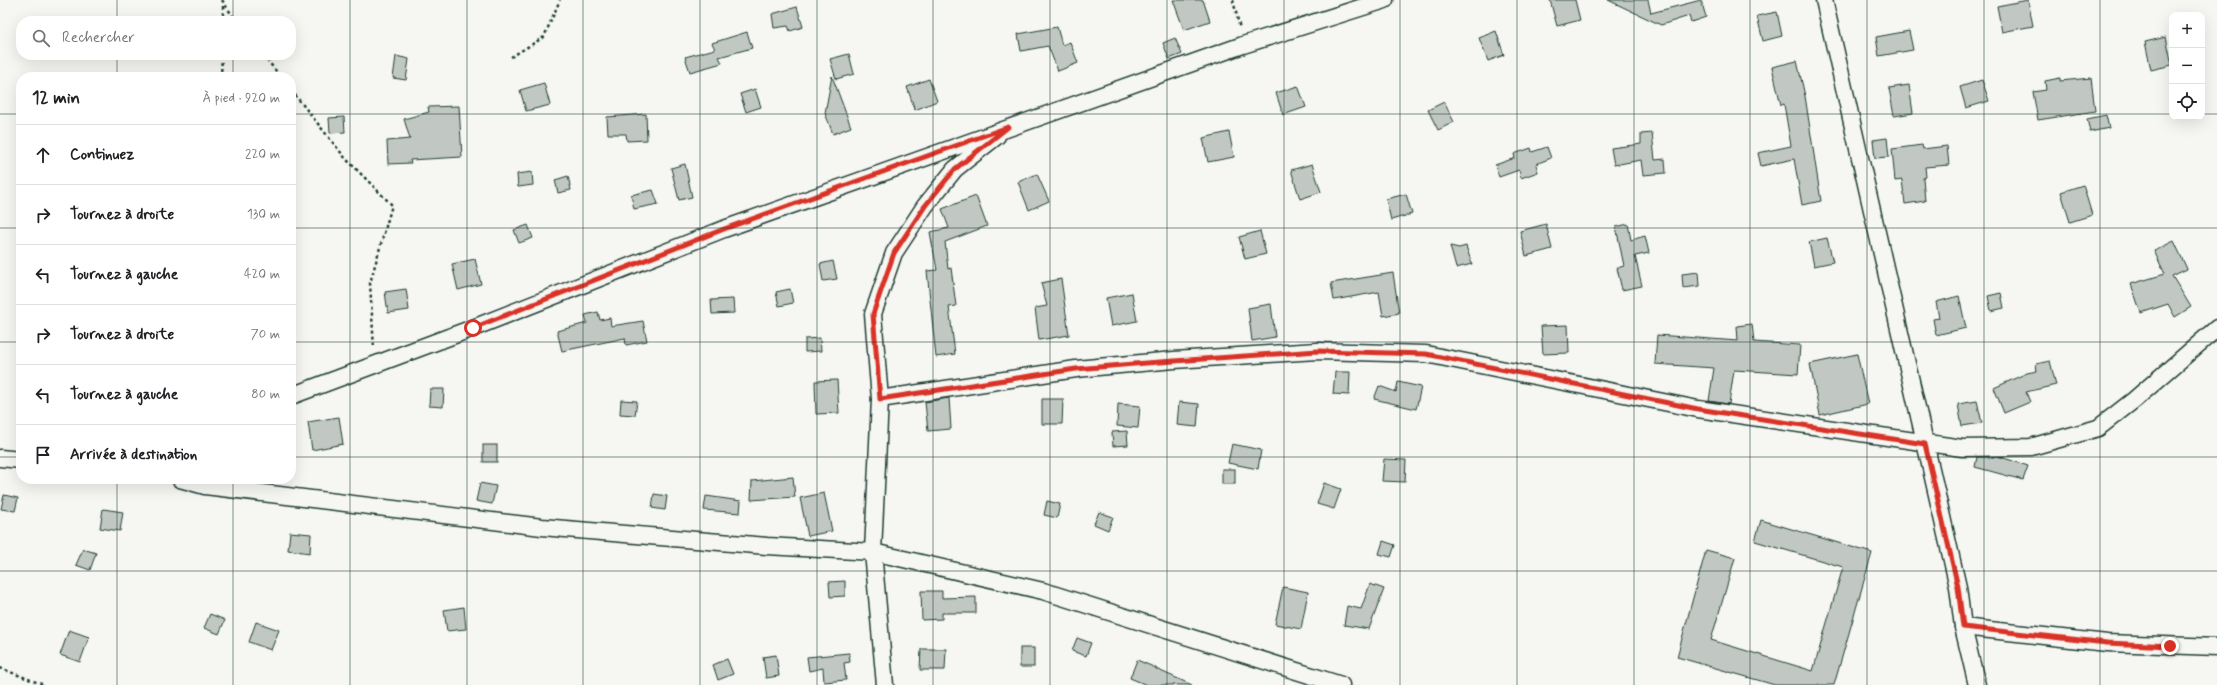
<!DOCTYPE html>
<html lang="fr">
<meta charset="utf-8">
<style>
body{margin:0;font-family:Mynerve,sans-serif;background:#f6f6f6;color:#202124}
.controls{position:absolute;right:12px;top:12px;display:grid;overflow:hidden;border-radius:8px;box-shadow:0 4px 16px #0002}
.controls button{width:36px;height:36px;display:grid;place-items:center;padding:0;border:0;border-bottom:1px solid #e0e0e0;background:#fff;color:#202124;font:20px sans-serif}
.stop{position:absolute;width:12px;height:12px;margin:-9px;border:3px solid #d93025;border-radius:50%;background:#fff}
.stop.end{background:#d93025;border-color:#fff;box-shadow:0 1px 4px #0008}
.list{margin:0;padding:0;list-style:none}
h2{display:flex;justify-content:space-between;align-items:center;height:52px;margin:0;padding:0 16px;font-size:17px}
h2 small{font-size:13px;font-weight:400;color:#757577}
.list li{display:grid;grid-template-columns:26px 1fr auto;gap:12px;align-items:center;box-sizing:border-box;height:60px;padding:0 16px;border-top:1px solid #e0e0e0}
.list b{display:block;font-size:15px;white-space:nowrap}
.list em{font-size:13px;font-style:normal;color:#757577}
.icon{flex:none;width:22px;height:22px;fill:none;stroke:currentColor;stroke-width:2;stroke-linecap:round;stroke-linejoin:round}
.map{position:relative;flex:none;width:2217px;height:685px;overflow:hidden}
.search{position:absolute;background:#fff;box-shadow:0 4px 16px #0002;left:16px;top:16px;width:280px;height:44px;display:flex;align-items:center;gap:10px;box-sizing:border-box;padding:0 14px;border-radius:16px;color:#757577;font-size:15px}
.panel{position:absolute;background:#fff;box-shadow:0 4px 16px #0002;left:16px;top:72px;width:280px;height:412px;border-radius:16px}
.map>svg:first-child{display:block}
.building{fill:#c1c8c3;stroke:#1f3d34}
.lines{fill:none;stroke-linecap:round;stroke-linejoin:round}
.street-casing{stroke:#1f3d34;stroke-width:19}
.path{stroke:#1f3d34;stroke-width:2.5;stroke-dasharray:3 3;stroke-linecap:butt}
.street{stroke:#f6f6f2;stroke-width:16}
.route{stroke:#d93025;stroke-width:5}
.grid{fill:none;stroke:#1f3d34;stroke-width:1;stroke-opacity:0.55}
</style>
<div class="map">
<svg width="2217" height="685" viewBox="0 0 2217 685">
<rect width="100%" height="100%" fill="#f6f6f2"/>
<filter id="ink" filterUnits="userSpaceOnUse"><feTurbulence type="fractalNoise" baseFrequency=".025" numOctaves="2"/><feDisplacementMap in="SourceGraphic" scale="8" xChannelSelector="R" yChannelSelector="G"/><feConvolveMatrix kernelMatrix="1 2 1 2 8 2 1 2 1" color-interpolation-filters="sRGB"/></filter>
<g filter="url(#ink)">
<!-- building -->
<g class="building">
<polygon points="1173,0 1203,0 1210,21 1184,30"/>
<polygon points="1550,0 1575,0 1580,20 1557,26"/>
<polygon points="1608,0 1648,0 1651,13 1701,0 1706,17 1691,22 1689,16 1661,25"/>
<polygon points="2028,0 2033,26 2002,32 1997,6"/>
<polygon points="797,7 803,27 790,31 788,26 774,28 772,14"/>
<polygon points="1777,12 1782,36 1763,41 1757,16"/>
<polygon points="1057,27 1062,45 1070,42 1078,63 1058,71 1048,46 1021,51 1018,34"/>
<polygon points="1496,31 1504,55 1488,61 1479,38"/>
<polygon points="1909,31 1913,50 1879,56 1876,37"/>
<polygon points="747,32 752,48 719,57 722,63 690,72 685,57 715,49 712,43"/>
<polygon points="2166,37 2172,65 2151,70 2145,42"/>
<polygon points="1175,38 1182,54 1169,59 1163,43"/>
<polygon points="849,54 854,74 836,79 830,59"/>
<polygon points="396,56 409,59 406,80 393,78"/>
<polygon points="1797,61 1805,96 1821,201 1802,205 1794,159 1761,166 1758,153 1791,146 1784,104 1781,105 1772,67"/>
<polygon points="832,76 851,127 833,134 825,113"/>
<polygon points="2060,78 2060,81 2091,78 2095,111 2038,120 2033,92 2046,90 2045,81"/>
<polygon points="929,79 937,101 915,110 907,87"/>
<polygon points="1982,80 1989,101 1966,108 1960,87"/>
<polygon points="544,83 550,105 526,111 520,90"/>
<polygon points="1909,85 1913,113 1894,116 1889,88"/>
<polygon points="1298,86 1306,107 1283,115 1276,93"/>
<polygon points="755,89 761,107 746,112 740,94"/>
<polygon points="1444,102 1454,122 1438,130 1428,110"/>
<polygon points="459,106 462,157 410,160 411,163 388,164 387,141 410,139 404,119 429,112 428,107"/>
<polygon points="646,114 647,140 627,141 626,134 608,134 607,117"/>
<polygon points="2106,115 2109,128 2090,132 2087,119"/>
<polygon points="344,117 345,132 330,133 329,118"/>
<polygon points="1229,132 1234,157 1208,162 1203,138"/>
<polygon points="1652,133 1655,160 1665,159 1666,173 1643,175 1641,160 1614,165 1611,148 1641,144 1641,134"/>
<polygon points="1887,138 1889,157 1875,158 1873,140"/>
<polygon points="1922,145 1923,149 1947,146 1949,165 1925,167 1926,177 1923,178 1925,201 1905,204 1902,180 1895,181 1892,149"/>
<polygon points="1547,147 1551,158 1536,164 1538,172 1521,178 1519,170 1499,177 1495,165 1515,158 1514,154 1531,148 1532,152"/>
<polygon points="685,164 692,197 679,200 671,168"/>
<polygon points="1312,164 1321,192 1300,199 1291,170"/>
<polygon points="532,172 533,185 518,187 517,174"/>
<polygon points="1037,174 1049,201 1029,210 1018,182"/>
<polygon points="568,176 571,190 558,193 555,180"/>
<polygon points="2083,185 2092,215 2070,222 2061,192"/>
<polygon points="653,190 658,204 634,209 631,195"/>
<polygon points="1406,194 1412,214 1391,220 1386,199"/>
<polygon points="976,196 987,226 945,242 948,269 951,268 956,306 949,307 955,354 936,357 927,271 937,270 930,232 949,228 942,209"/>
<polygon points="1546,224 1552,249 1526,256 1520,231"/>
<polygon points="1628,224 1631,240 1645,236 1649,253 1635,256 1642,286 1622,290 1617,268 1624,266 1616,227"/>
<polygon points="528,225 533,238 519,243 514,230"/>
<polygon points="1260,231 1266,254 1245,259 1239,237"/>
<polygon points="1827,238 1833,262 1814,266 1809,242"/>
<polygon points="2174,241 2187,269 2172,276 2191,307 2175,317 2168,304 2141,313 2131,284 2165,274 2154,251"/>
<polygon points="1450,246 1459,248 1466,246 1472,264 1456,268"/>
<polygon points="475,259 481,284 458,290 452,264"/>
<polygon points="833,261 837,279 823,281 820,264"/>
<polygon points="1699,272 1700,286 1683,288 1682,274"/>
<polygon points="1393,273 1399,313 1383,316 1379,292 1334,300 1331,283"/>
<polygon points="1061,279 1069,335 1039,340 1035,308 1047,306 1041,283"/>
<polygon points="406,289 409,310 388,313 385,292"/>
<polygon points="790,289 793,303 779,306 776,292"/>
<polygon points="1132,293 1137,321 1111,326 1106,298"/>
<polygon points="2001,293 2004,308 1991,311 1988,296"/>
<polygon points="1959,296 1966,328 1936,335 1933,319 1939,318 1936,302"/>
<polygon points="733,299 734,313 712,314 711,300"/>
<polygon points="1271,304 1275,337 1252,341 1248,308"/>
<polygon points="598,312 600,320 610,318 611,326 643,321 647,341 626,345 625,338 562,351 557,331 587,323 585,315"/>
<polygon points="1752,324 1754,342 1800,345 1798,374 1734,370 1729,404 1709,401 1714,368 1655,364 1657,335 1738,341 1737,326"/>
<polygon points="1568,325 1569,353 1543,354 1541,326"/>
<polygon points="820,338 821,351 805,352 805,339"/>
<polygon points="1857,354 1868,404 1820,415 1810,364"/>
<polygon points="2050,361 2056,385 2026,392 2030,402 2004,413 1994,388 2027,373 2037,371 2036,364"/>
<polygon points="1335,372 1350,372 1349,395 1333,394"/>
<polygon points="837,380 839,413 816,414 815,381"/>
<polygon points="1398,382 1421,387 1416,409 1374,399 1379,386 1396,392"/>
<polygon points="430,389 444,389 443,407 429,406"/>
<polygon points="949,398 951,429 928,431 925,402"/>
<polygon points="1042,399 1063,399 1062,424 1042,424"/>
<polygon points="621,400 637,401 635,415 620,414"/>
<polygon points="1977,401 1982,423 1962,426 1958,404"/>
<polygon points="1179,402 1199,404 1197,427 1177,425"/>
<polygon points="1118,404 1140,406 1138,428 1117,426"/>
<polygon points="339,417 343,444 312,450 308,422"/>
<polygon points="1127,431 1128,445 1113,446 1112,432"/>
<polygon points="1232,444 1261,450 1258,469 1228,463"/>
<rect x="483" y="445" width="14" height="17"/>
<polygon points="1977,457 2001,457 2028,466 2023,480 1975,467"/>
<polygon points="1384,459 1406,460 1405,482 1382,481"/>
<rect x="1222" y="469" width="13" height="15"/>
<polygon points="793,477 795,497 751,500 752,481"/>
<polygon points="480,483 496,486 492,504 476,501"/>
<polygon points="1324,483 1341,489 1334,509 1317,504"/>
<polygon points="824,493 832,531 808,536 800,498"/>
<polygon points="654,494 667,496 665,510 652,508"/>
<polygon points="4,495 18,498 15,511 1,509"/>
<polygon points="706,496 741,501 740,513 704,510"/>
<polygon points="1047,501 1060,504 1057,518 1044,515"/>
<polygon points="103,509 123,512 120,531 100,528"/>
<polygon points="1099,512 1113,517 1108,530 1094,524"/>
<polygon points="1761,520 1872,553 1834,685 1775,685 1677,657 1706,550 1735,558 1711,640 1813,671 1843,567 1755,541"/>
<polygon points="290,532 311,534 310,553 288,550"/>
<polygon points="1383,541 1395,545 1391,557 1379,554"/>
<polygon points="83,549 96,553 90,570 76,565"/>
<polygon points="845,581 845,596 830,597 829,582"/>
<polygon points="1370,584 1384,589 1369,629 1344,625 1347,606 1361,609"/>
<polygon points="1283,587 1308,592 1301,629 1275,624"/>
<polygon points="921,591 942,591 942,598 976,597 976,613 942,613 942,619 922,620"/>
<polygon points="464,607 466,629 447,631 444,610"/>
<polygon points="210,614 225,620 219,634 204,628"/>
<polygon points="256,622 279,630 271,650 249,642"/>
<polygon points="69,630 89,637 80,662 60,655"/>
<polygon points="1077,638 1091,643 1086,656 1072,651"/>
<rect x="1020" y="648" width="14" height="19"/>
<polygon points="921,649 946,649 945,670 920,670"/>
<polygon points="849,653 850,662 844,663 846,680 824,682 823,668 809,671 807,657"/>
<polygon points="776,655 779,676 766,678 763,657"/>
<polygon points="727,659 733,674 718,680 713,665"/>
<polygon points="1137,660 1156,668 1156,669 1192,685 1147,685 1130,678"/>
</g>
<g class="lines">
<!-- street casing -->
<g class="street-casing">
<g id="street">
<polyline points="1824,0 1958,587 1963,627 1977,685"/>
<polyline points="291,396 473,328 724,229 1243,45 1385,0"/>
<polyline points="880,399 1076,369 1174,360 1317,351 1426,354 1698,409 1962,448 2031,447 2098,428 2134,400 2217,328"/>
<polyline points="0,458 21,460"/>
<polyline points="180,479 205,486 542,527 767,546 873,552 1043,591 1341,685"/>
<polyline points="1963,627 2107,643 2217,647"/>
<polyline points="885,685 873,552 880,399 873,314 894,253 925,206 955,169 997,136"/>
</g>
</g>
<!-- path -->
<g class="path">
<polyline points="222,0 236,21"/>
<polyline points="1233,0 1240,29"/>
<polyline points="223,21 223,5"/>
<polyline points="263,55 281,77"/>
<polyline points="511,57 544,37 560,0"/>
<polyline points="221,77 222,55"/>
<polyline points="291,90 346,159 392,205 370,283 374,348"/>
<polyline points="0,668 44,685"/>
</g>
<!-- street -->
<use href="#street" class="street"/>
</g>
</g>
<g class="lines" filter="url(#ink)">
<!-- route -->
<polyline class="route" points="473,328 724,229 1008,127 955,169 925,206 894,253 873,314 880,399 1076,369 1146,363 1318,351 1426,354 1698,409 1925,444 1958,587 1963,627 2107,643 2170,646"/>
</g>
<!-- grid -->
<path class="grid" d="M117 0V21M233 0V21M350 0V685M467 0V685M583 0V685M700 0V685M817 0V685M933 0V685M1050 0V685M1167 0V685M1284 0V685M1400 0V685M1517 0V685M1634 0V685M1750 0V685M1867 0V685M1984 0V685M2100 0V685M117 55V77M233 55V77M0 114H21M291 114H2172M2202 114H2217M0 228H21M291 228H2217M0 342H21M291 342H2217M0 457H21M291 457H2217M117 479V685M233 479V685M0 571H2217"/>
</svg>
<div class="controls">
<button>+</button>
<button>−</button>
<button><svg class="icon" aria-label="locate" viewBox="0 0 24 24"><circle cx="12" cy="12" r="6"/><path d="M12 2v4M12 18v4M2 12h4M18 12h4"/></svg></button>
</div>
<div class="stop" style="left:473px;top:328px"></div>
<div class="stop end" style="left:2170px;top:646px"></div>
<div class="search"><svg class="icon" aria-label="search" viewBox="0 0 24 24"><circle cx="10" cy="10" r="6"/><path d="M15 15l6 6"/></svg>Rechercher</div>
<section class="panel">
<h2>12 min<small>À pied · 920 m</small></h2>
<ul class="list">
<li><svg class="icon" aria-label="ahead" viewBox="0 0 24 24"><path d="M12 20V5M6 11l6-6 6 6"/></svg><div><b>Continuez</b></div><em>220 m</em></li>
<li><svg class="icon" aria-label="right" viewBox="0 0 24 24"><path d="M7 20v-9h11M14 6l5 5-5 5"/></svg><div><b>Tournez à droite</b></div><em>130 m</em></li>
<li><svg class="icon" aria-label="left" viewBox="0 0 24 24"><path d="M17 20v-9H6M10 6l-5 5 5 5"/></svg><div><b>Tournez à gauche</b></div><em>420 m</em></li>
<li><svg class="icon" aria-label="right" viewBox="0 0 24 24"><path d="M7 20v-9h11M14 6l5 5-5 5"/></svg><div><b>Tournez à droite</b></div><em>70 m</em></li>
<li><svg class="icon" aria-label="left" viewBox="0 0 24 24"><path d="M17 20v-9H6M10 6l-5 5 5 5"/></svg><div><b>Tournez à gauche</b></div><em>80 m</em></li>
<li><svg class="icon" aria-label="arrive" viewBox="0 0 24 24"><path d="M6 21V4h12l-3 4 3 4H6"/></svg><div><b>Arrivée à destination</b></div></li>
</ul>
</section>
</div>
